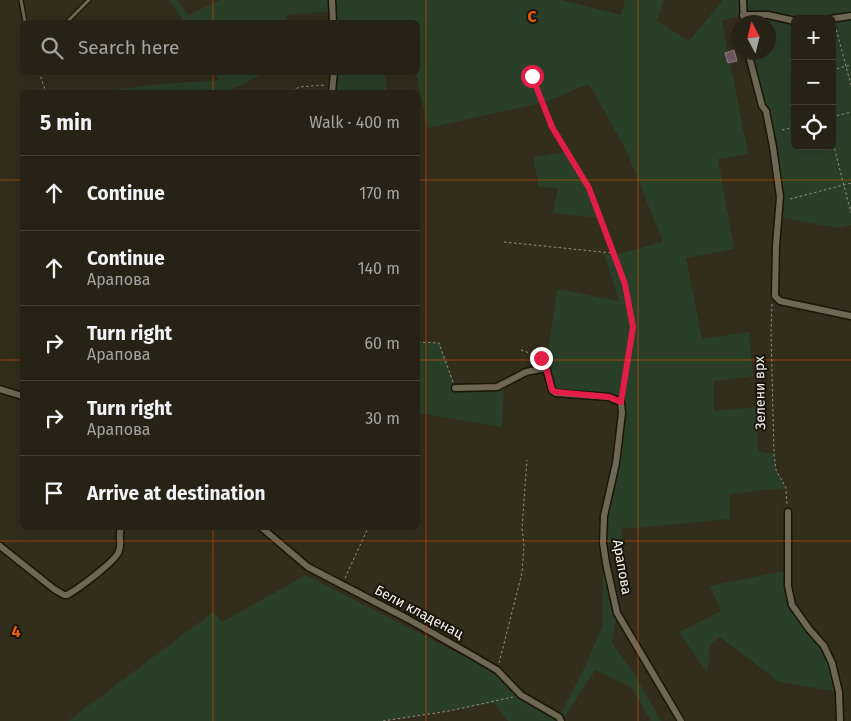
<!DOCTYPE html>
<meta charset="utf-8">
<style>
body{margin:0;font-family:"Fira Sans",sans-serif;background:#322f22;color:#f1f3f6}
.controls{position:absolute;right:15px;top:15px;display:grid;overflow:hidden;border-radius:8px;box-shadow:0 5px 20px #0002}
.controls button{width:45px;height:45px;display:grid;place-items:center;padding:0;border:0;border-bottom:1px solid #423f34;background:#262215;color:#f1f3f6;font:25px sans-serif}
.compass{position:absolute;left:731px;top:15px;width:45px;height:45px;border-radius:50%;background:#262215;box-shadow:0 5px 20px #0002;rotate:353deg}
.stop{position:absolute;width:15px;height:15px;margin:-11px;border:4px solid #e11d48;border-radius:50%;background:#fff}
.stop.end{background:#e11d48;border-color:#fff;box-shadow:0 1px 5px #0008}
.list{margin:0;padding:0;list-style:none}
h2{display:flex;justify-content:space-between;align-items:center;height:65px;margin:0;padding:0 20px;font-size:21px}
h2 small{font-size:16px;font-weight:400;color:#a4a4a0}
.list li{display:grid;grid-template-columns:32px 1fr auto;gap:15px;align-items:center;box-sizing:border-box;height:75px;padding:0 20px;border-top:1px solid #423f34}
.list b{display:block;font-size:19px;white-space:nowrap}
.list p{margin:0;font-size:16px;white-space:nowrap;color:#a4a4a0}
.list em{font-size:16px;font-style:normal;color:#a4a4a0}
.icon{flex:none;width:28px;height:28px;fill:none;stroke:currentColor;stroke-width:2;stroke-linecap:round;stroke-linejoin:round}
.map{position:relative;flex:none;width:851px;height:721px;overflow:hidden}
.search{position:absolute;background:#262215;box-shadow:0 5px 20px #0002;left:20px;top:20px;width:400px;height:55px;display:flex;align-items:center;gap:12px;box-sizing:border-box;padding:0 18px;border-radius:8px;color:#a4a4a0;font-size:19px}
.panel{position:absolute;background:#262215;box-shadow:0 5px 20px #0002;left:20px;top:90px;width:400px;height:440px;border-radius:8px}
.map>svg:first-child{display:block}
.green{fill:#2a3f28;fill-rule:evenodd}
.building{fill:#705b62;stroke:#927c83}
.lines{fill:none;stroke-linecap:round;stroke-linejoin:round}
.service-casing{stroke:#1a1506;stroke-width:5.5}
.minor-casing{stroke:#1a1506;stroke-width:9}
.path{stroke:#959082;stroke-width:1;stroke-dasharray:2.5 2.5;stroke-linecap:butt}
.service{stroke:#6d6754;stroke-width:3}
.minor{stroke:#6d6754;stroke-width:6}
.route{stroke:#e11d48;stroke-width:6}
.grid{fill:none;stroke:#e8590c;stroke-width:1;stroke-opacity:0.55}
.labels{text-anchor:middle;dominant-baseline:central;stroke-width:4;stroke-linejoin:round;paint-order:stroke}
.street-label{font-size:14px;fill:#f6f2e8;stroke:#18160e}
.grid-label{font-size:16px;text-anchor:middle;font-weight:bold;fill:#e8590c;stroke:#18160e;stroke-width:4;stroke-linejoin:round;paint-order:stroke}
</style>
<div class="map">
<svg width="851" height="721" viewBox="0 0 851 721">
<rect width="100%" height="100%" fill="#332d1c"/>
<!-- green -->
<g class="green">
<path d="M169 0H177L188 15 220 0H561L621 15 625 0H664L657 21 689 41 723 0H851V225L837 228 778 217C783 162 762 106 748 53L768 52V22H744L742 15 722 21 748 154 718 159 734 249 686 258 702 339 749 332 753 376 714 381V411L757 407V451L774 454 776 470 786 488 729 494 730 519 622 529V542L603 543 617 613 612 643 635 675 661 721H651L631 687 595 670 562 721H508L493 703 383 721H68L213 612 222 622 306 575 493 671 521 695 559 717 586 665 603 624V543L622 412 617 399 556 393 546 368 557 289 619 301 604 254 614 255 663 242 627 152 589 84 545 102 428 128 416 74H385L387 92H332L334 73 418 72V22H333L332 11 286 15 287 22H184ZM795 19H832V146H795Z"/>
<polygon points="214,73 265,73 226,92 49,92 49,91 100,92 161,84 219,80"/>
<polygon points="567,152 589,188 600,218 553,213 558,188 539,187 533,157"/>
<polygon points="418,342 439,343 455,388 504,384 502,427 418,413"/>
<polygon points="789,570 792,605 824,646 839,692 779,682 720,637 711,643 707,673 679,632 721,611 710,586"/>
</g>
<!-- building -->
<polygon class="building" points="734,50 737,61 728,63 725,53"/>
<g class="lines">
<!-- service casing -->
<g class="service-casing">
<g id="service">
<polyline points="21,0 25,22"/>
<polyline points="67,22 89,0"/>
</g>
</g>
<!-- minor casing -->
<g class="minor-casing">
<g id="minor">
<polyline points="332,0 333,22"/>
<polyline points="743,0 744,22"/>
<polyline points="743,15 768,15 795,21"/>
<polyline points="830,19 851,16"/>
<polyline points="748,52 762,106 766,111 773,147 780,197 776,245 775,296 780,301 851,316"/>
<polyline points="332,92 334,72"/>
<polyline points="455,388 497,387 526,372 546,368 552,390 556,393 609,397 621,402 622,413 616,463 604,516 603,543 606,563 617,613 681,721"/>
<polyline points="0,389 22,396"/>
<polyline points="788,512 788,586 792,605 809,629 824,646 832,663 839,692 840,721"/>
<polyline points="262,528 308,567 408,619 468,653 497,670 521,695 559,717 561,721"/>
<path d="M0 546 54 589 64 595H67C78 589 116 561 119 551 122 543 118 535 121 528"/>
</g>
</g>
<!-- path -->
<g class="path">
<polyline points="835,25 851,85"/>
<polyline points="832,70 851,65"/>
<polyline points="39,72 46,92"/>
<polyline points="532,76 552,127 589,188 625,285 633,327 622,396"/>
<polyline points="294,92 294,90 299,87 326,85"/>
<polyline points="832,117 851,112"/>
<polyline points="782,130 795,127"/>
<polyline points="832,139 851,213"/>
<polyline points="790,199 851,183"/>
<polyline points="504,242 612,253"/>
<polyline points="772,304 771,331 774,454 776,470 786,488 787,505"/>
<polyline points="418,342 439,343 453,382"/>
<polyline points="521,350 538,356 544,361"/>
<polyline points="345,578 368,528"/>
<polyline points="499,663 522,573 524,545 522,528 527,460"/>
<polyline points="383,721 449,711 513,697"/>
</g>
<!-- service -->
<use href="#service" class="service"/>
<!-- minor -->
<use href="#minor" class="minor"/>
</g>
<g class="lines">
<!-- route -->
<polyline class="route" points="532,76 552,127 589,188 625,284 633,327 621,402 609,397 556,392 552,390 545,363 541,358"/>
</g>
<!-- grid -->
<path class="grid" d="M213 0V22M426 0V721M638 0V721M213 72V92M0 180H22M418 180H851M0 360H22M418 360H851M213 528V721M0 541H851"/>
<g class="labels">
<!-- street labels -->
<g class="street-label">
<text transform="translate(760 393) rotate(-91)">Зелени врх</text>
<text transform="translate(622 567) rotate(80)">Арапова</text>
<text transform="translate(419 612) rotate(28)">Бели кладенац</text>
</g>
</g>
<g class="grid-label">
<text x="532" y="22">C</text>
<text x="16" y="637">4</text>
</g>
</svg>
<div class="controls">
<button>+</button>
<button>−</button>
<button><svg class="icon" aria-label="locate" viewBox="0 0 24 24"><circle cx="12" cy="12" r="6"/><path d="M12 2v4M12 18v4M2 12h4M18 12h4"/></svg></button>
</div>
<svg class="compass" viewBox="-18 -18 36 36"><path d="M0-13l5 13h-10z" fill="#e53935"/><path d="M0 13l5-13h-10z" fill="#a4a4a0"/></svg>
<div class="stop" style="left:532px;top:76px"></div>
<div class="stop end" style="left:541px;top:358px"></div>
<div class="search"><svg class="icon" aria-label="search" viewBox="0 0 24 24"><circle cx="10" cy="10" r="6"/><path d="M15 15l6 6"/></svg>Search here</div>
<section class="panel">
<h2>5 min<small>Walk · 400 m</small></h2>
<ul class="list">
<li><svg class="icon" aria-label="ahead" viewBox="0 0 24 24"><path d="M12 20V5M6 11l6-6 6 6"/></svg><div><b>Continue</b></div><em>170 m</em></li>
<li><svg class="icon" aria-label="ahead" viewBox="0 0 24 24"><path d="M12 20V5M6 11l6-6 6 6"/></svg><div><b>Continue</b><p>Арапова</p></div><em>140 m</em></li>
<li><svg class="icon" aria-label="right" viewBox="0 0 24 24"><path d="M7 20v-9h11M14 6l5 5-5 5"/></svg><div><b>Turn right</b><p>Арапова</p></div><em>60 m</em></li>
<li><svg class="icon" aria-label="right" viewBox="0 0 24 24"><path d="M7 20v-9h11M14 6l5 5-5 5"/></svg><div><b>Turn right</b><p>Арапова</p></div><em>30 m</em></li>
<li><svg class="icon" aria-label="arrive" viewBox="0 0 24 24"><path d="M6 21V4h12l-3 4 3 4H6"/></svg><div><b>Arrive at destination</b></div></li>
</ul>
</section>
</div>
